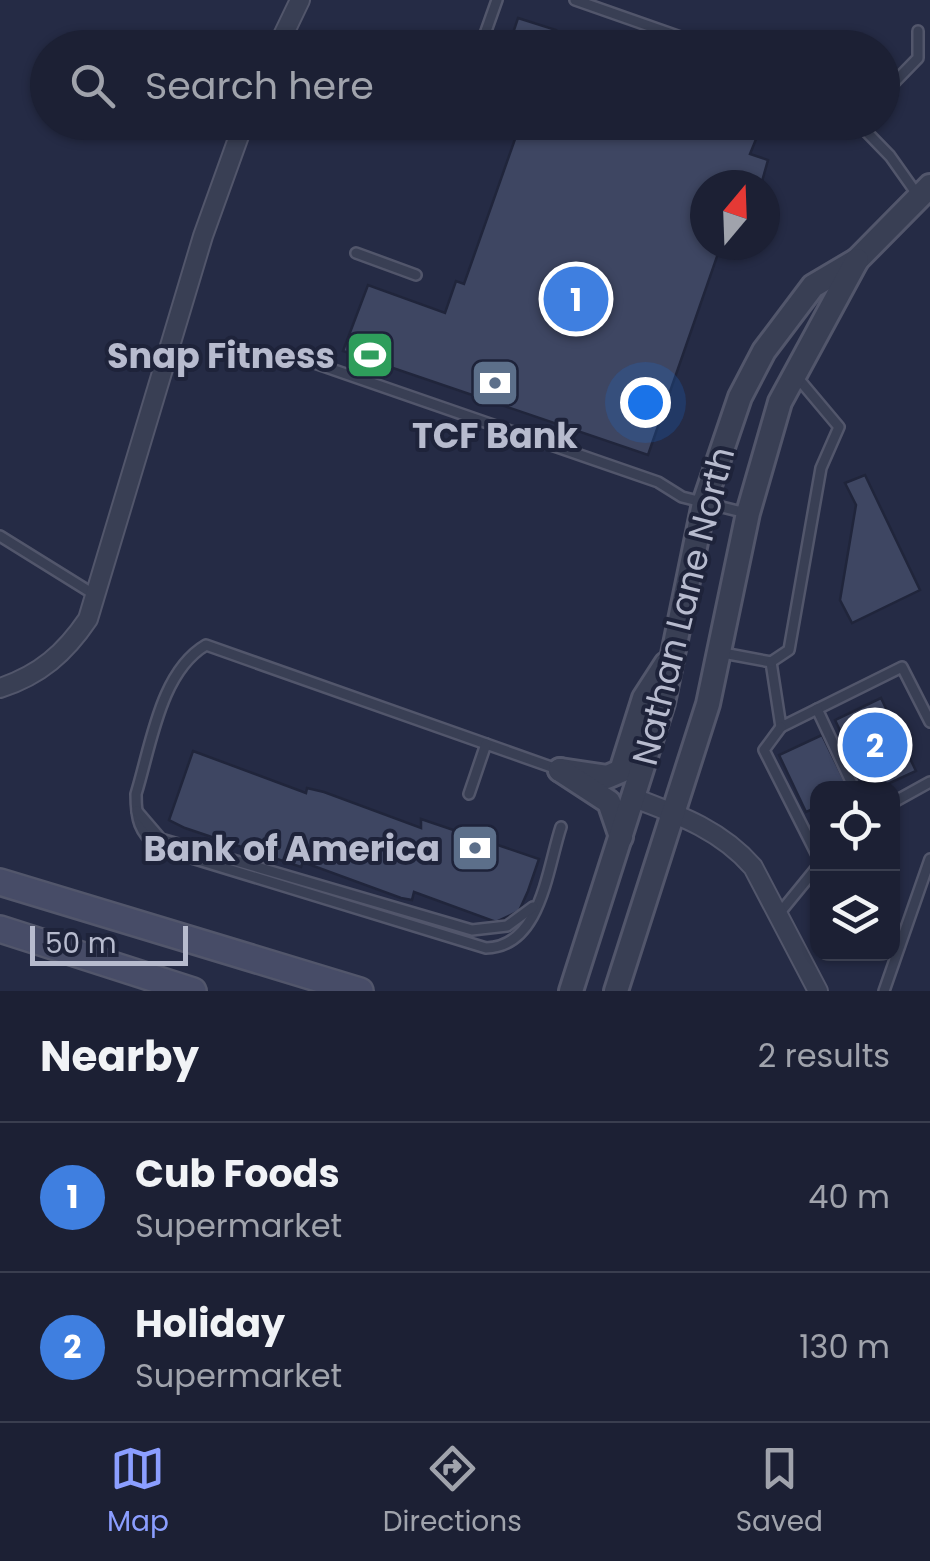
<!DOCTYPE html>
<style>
body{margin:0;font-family:Poppins,sans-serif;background:#25283c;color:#f1f3f6}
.controls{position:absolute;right:30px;bottom:30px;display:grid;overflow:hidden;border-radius:20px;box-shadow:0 2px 8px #0004}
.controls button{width:90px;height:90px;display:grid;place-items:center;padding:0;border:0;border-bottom:2px solid #3a3e4f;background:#1c2034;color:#f1f3f6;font:50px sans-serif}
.compass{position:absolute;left:690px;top:170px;width:90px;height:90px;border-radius:50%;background:#1c2034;box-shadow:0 2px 8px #0004;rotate:19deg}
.scale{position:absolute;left:30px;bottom:25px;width:158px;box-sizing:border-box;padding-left:10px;border:5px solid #b7bbce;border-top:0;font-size:28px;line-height:35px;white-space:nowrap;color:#b7bbce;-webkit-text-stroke:8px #1e233a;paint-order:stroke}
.you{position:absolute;left:645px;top:402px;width:35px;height:35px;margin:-25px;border:8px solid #fff;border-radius:50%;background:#1a73e8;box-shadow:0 0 0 15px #1a73e833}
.badge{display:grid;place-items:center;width:65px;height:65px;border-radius:50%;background:#8b9eff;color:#fff;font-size:32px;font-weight:700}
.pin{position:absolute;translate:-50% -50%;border:5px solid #fff;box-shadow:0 2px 10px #0006}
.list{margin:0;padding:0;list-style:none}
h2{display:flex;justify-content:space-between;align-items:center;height:130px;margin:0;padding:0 40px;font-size:42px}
h2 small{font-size:32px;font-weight:400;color:#a0a3ac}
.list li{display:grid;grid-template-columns:65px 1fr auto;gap:30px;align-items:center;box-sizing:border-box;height:150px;padding:0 40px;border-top:2px solid #3a3e4f}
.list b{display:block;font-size:38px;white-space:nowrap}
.list p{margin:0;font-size:32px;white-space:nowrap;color:#a0a3ac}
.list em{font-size:32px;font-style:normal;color:#a0a3ac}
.icon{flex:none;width:55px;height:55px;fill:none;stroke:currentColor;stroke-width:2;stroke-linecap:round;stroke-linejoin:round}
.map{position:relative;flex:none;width:930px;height:991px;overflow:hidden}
.search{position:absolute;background:#1c2034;box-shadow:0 2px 8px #0004;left:30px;right:30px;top:30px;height:110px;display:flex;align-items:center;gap:25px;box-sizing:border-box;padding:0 35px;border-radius:55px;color:#a0a3ac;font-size:38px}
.sheet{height:430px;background:#1c2034}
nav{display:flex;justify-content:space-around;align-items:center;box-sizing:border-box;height:140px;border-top:2px solid #3a3e4f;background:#1c2034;font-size:28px;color:#a0a3ac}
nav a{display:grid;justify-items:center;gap:5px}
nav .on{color:#8b9eff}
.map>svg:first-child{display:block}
.building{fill:#3e4662;stroke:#20253b;stroke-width:2.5}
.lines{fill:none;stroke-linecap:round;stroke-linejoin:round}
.service-casing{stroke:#52566b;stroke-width:14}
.minor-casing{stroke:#52566b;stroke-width:22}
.tertiary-casing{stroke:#52566b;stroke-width:28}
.secondary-casing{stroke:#52566b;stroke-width:30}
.service{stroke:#393f54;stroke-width:9}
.minor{stroke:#393f54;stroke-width:18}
.tertiary{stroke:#393f54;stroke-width:22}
.secondary{stroke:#474c67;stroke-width:25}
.labels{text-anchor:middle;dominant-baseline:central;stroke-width:8;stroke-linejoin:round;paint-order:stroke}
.poi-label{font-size:35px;font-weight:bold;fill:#b7bbce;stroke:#1e233a;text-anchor:end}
.street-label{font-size:35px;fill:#b7bbce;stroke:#1e233a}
</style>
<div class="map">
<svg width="930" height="991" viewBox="0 0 930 991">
<rect width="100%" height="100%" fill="#252b45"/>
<!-- building -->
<g class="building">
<polygon points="518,18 556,30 553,40 600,48 508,48"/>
<polygon points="521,122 763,122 750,154 768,160 761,185 705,185 705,245 721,245 648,455 343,351 368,285 445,313 456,281 464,284"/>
<polygon points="865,475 920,590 852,623 840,600 856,505 845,483"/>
<polygon points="881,698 916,771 879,788 868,788 835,720"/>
<polygon points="822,735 848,788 818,788 818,807 806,812 779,755"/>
<polygon points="193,751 306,793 307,788 324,792 421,828 421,819 539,859 528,891 519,911 496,922 414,892 412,900 401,898 303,862 301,867 185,828 169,820"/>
</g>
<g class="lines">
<!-- service casing -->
<g class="service-casing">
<g id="service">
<polyline points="575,0 712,48"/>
<polyline points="480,48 497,0"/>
<polyline points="882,95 918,58 918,31"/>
<polyline points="857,122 890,156 919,197"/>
<polyline points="356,253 416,275"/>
<polyline points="317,364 658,482 682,497 746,513"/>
<polyline points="0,536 95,595"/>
<polyline points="723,653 771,662 781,727 902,667 930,722"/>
<polyline points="771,662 789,650 821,468 839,427 797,377"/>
<polyline points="817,709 854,788"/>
<polyline points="781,727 764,750 818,857"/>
<path d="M557 769 206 645C160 672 151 746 136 794 136 819 139 833 159 848L486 948C541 947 547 869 561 827"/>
<polyline points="469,794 486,744"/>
<polyline points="892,803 930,782"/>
<polyline points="137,811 161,839 472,930 507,926 533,907"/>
<polyline points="778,915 818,866"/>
<polyline points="884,991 930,859"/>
</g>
</g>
<!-- minor casing -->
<g class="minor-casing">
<g id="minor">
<polyline points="277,48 300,0"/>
<path d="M0 688C40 675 65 653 88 619L203 236 244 122"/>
<path d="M634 798C679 815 721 830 753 867L818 991"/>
</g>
</g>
<!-- tertiary casing -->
<g class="tertiary-casing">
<g id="tertiary">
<polyline points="560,770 607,777 621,771 644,698 666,664"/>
<polyline points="560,770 609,802 621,837"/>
<polyline points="571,991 663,703 704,503 740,397 764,351 813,286 857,260 930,186"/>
<polyline points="616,991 708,704 748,513 780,402 857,260"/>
</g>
</g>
<!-- secondary casing -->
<g class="secondary-casing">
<g id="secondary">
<polyline points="0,882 360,991"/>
<polyline points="0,929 193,991"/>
</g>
</g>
<!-- service -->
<use href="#service" class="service"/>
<!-- minor -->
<use href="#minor" class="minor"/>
<!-- tertiary -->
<use href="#tertiary" class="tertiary"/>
<!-- secondary -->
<use href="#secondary" class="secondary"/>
</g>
<!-- icons -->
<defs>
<g id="stadium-square" transform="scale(2.5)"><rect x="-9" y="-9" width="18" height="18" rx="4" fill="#2e9e5b" stroke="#1e233a"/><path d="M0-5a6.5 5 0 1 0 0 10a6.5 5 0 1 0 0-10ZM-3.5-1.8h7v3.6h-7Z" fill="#fff"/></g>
<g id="bank-square" transform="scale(2.5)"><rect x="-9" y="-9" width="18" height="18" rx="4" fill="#5c6f8a" stroke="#1e233a"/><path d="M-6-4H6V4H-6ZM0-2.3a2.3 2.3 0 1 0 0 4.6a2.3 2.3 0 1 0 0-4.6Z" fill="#fff"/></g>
</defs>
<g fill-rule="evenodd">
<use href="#stadium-square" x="370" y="355"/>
<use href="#bank-square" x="495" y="383"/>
<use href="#bank-square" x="475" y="848"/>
</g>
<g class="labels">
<!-- poi labels -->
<g class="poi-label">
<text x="335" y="355">Snap Fitness</text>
<text x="495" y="435" text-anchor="middle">TCF Bank</text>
<text x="440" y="848">Bank of America</text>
</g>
<!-- street labels -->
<g class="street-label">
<text transform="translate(683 606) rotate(-76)">Nathan Lane North</text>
</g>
</g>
</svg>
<div class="controls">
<button><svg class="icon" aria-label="locate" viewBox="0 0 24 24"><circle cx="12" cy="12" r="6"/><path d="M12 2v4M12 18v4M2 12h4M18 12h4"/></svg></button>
<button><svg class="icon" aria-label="layers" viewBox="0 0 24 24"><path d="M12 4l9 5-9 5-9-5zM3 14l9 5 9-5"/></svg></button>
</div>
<svg class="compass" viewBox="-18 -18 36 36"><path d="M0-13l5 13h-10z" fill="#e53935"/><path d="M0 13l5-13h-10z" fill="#a0a3ac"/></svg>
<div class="scale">50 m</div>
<div class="you"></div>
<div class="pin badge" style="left:576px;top:299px;background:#3f7fe0">1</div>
<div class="pin badge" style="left:875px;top:745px;background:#3f7fe0">2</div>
<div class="search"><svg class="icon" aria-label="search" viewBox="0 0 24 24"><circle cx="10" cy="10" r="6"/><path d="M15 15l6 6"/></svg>Search here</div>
</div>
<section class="sheet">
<h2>Nearby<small>2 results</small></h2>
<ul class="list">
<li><span class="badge" style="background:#3f7fe0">1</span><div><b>Cub Foods</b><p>Supermarket</p></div><em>40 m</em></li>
<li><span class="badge" style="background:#3f7fe0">2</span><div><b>Holiday</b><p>Supermarket</p></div><em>130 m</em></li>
</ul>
</section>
<nav>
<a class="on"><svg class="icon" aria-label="map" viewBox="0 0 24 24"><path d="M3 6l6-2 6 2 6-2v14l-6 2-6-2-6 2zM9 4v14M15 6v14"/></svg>Map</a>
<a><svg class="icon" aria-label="directions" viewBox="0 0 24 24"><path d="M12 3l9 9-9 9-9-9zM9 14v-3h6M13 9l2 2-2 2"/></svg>Directions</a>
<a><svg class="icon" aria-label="saved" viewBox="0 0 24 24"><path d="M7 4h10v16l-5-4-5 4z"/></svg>Saved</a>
</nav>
